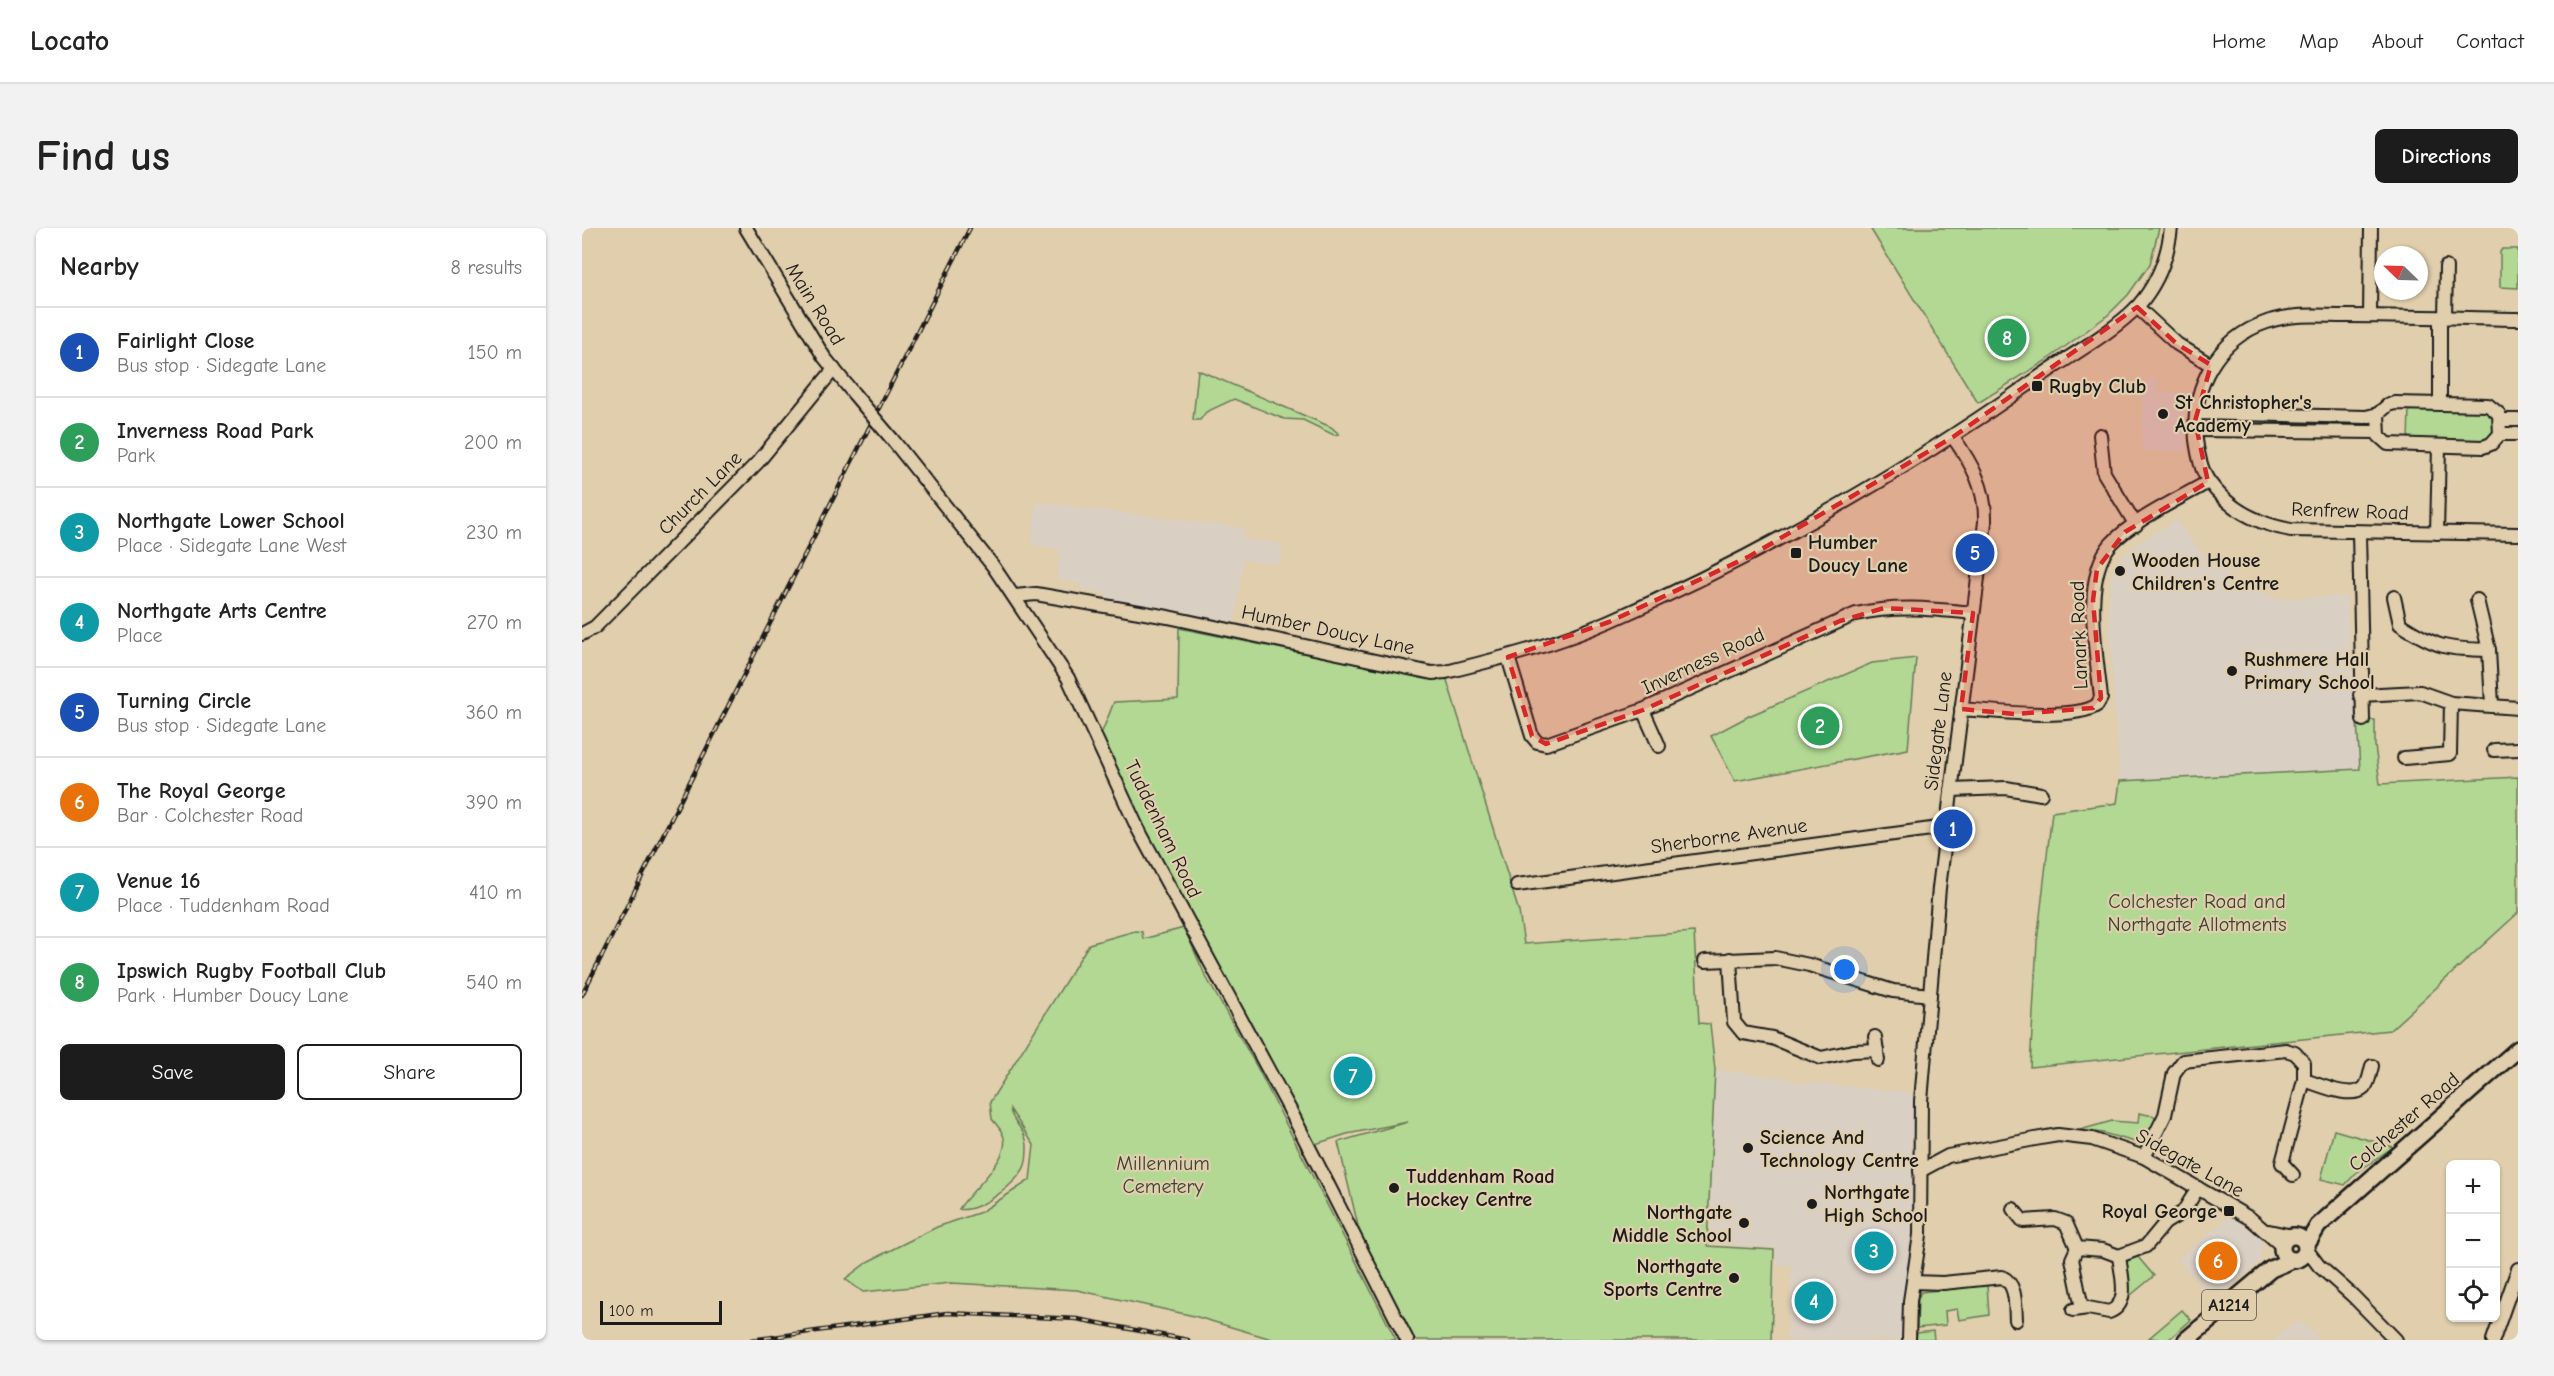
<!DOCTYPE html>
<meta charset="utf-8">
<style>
body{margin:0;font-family:"Comic Neue",sans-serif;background:#f2f2f2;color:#222}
.controls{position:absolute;right:18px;bottom:18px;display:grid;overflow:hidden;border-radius:9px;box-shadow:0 2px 4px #0004}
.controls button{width:54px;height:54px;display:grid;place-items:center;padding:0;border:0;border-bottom:2px solid #e0e0e0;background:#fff;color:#222;font:30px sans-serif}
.compass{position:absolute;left:1792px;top:18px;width:54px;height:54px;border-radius:50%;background:#fff;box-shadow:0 2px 4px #0004;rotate:293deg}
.scale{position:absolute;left:18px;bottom:15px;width:122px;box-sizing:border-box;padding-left:6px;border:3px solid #1c1c1c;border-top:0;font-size:16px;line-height:21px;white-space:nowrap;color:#1c1c1c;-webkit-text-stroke:4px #e0ceac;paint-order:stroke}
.you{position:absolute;left:1263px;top:742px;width:21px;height:21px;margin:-15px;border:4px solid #fff;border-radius:50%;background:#1a73e8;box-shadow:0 0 0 9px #1a73e833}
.badge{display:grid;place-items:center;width:39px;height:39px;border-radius:50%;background:#1c1c1c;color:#fff;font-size:20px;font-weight:700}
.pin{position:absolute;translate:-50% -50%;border:3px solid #fff;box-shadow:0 2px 6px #0006}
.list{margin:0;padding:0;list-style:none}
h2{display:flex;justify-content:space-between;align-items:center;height:78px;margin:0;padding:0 24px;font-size:26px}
h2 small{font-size:20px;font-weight:400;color:#767676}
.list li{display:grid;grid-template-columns:39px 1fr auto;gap:18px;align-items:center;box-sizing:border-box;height:90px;padding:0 24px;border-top:2px solid #e0e0e0}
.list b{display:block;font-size:22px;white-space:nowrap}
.list p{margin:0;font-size:20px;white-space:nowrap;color:#767676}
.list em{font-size:20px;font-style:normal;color:#767676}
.actions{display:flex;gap:12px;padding:18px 24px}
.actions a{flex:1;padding:14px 0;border:2px solid #1c1c1c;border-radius:9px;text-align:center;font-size:21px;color:#1c1c1c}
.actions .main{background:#1c1c1c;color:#fff}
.icon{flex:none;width:33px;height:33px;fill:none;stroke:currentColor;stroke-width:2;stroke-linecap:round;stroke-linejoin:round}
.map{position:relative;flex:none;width:1936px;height:1112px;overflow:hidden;border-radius:9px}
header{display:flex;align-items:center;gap:36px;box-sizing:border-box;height:84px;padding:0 30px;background:#fff;border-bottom:2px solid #e0e0e0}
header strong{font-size:28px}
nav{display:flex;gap:33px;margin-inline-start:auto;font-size:21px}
.intro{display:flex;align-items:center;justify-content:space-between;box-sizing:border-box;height:144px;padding:0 36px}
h1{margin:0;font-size:42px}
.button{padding:15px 27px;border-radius:9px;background:#1c1c1c;color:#fff;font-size:21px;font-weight:700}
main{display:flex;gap:36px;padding:0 36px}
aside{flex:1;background:#fff;border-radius:9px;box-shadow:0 2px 4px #0004}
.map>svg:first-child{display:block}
.built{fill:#dacfc3}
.green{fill:#b2d893;stroke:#677a58;stroke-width:1.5}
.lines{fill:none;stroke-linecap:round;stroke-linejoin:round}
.minor-casing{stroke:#1c1c1c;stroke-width:16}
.major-casing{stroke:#1c1c1c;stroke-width:20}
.minor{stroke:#e0ceac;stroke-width:12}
.major{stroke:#e0ceac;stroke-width:15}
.rail-casing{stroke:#1c1c1c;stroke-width:4.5}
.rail{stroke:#e0ceac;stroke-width:2;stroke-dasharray:7;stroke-linecap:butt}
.minor-bridge-casing{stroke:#1c1c1c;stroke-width:16;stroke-linecap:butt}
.minor-bridge{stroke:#e0ceac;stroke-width:12}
.marked{fill:#d62828;fill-opacity:0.2;stroke:#d62828;stroke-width:4.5;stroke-dasharray:12 8;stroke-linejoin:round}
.poi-dot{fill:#1c1c1c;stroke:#e0ceac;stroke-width:2}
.labels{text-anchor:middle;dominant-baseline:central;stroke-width:4.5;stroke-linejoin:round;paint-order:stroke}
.shield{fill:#e0ceac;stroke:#575147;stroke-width:1.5}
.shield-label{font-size:18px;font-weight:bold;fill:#1c1c1c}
.street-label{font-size:20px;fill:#1c1c1c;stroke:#e0ceac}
.poi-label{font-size:20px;font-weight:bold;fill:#1c1c1c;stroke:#e0ceac;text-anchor:start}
.park-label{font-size:20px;fill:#3a4234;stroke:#e0ceac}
</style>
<header>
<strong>Locato</strong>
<nav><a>Home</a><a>Map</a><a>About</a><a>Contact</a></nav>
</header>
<div class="intro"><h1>Find us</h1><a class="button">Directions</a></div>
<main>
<aside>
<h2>Nearby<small>8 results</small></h2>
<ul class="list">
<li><span class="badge" style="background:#1a4fb4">1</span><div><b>Fairlight Close</b><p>Bus stop · Sidegate Lane</p></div><em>150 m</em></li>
<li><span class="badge" style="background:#2e9e5b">2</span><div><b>Inverness Road Park</b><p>Park</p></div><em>200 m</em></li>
<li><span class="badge" style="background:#0f9aa8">3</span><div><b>Northgate Lower School</b><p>Place · Sidegate Lane West</p></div><em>230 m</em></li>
<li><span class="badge" style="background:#0f9aa8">4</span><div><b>Northgate Arts Centre</b><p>Place</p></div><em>270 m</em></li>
<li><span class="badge" style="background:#1a4fb4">5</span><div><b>Turning Circle</b><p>Bus stop · Sidegate Lane</p></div><em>360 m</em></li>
<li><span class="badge" style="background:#e8710a">6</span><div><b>The Royal George</b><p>Bar · Colchester Road</p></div><em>390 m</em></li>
<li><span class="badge" style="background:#0f9aa8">7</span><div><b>Venue 16</b><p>Place · Tuddenham Road</p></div><em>410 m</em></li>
<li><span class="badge" style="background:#2e9e5b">8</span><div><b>Ipswich Rugby Football Club</b><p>Park · Humber Doucy Lane</p></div><em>540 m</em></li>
</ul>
<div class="actions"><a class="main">Save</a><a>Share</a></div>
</aside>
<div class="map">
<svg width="1936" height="1112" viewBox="0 0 1936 1112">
<rect width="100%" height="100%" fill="#e0ceac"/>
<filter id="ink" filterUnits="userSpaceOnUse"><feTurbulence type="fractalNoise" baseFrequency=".0167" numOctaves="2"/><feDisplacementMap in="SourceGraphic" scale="12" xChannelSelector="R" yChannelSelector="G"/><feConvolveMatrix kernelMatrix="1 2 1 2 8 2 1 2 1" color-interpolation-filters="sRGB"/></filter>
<g filter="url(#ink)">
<!-- built -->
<g class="built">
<polygon points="1570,149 1577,154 1574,160 1575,165 1606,164 1602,190 1604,223 1560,223 1560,160"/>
<polygon points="454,274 662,300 661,311 701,316 698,337 661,332 653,394 522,377 524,365 500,362 500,356 475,352 478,321 449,317"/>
<polygon points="1594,292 1617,322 1659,356 1696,370 1764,368 1779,541 1538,555 1526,380 1531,337 1553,317"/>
<polygon points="1133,842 1208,850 1208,853 1333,865 1332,1003 1320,1083 1320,1112 1204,1112 1210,1037 1194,1037 1194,1020 1127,1016"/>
<polygon points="1648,988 1680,1009 1679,1028 1678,1034 1632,1073 1596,1031"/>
<polygon points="1720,1094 1738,1112 1691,1112 1711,1095"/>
</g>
<!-- green -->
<g class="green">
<polygon points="1288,0 1577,0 1568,36 1546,67 1526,87 1465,132 1396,175"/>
<polygon points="1920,21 1936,21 1936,60 1918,59 1918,24"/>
<polygon points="616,142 749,199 757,206 752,207 721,192 702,191 652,171 624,184 618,192 611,192"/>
<path d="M1827 179 1910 181 1914 203 1910 212C1881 212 1855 216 1826 215Z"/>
<polygon points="1618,190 1790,192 1790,199 1620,199"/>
<polygon points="597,400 848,451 864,449 937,684 942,716 1112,704 1117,795 1128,796 1133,842 1125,1018 1192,1022 1189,1112 833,1112 779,1010 756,914 826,894 765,906 730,917 558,596 518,509 532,474 596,471"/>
<polygon points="1334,430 1326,521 1153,553 1129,508 1167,488 1290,435"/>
<polygon points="1793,492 1793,518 1798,556 1936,549 1936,685 1808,802 1448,839 1455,714 1470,584 1535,575 1538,553 1778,541 1775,493"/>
<path d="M602 700 623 747 676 841 814 1112H693L612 1088 495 1062 369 1055 281 1064 263 1051 287 1033 355 999 399 984 448 952 452 917 428 881C429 894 445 902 445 918 445 923 445 932 443 937 437 955 395 986 377 981 387 964 428 932 422 910 420 901 415 898 410 891L408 874 507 716 553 703 560 704 561 711Z"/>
<polygon points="1557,885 1576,889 1565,912 1560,916 1521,905 1498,902 1530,893 1556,895"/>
<polygon points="1752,902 1811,919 1774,945 1763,957 1739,951"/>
<polygon points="1556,1029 1572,1048 1544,1071 1543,1034"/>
<polygon points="1405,1057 1407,1087 1377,1092 1375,1081 1363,1083 1364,1097 1335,1100 1336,1071 1339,1064"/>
<polygon points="1600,1082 1609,1092 1586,1112 1567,1110"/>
<polygon points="1351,1103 1352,1112 1334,1112 1335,1105"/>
</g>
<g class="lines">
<!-- minor casing -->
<g class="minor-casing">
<g id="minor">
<polyline points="164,0 242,129 272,166"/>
<polyline points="1555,79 1595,116 1629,137"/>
<polyline points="1788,88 1789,0"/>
<polyline points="1863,90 1864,39"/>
<path d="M1936 91C1878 90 1820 88 1763 88 1737 88 1710 85 1685 94 1634 111 1609 160 1614 212 1616 226 1619 244 1628 255 1648 282 1676 296 1709 302L1936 306"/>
<polygon points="1813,175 1906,177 1917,186 1918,206 1909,216 1901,219 1806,216 1797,208 1796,186 1806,177"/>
<polyline points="1858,176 1858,90"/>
<polyline points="1614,185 1784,189 1796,186"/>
<polyline points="1919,192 1936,192"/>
<polyline points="1613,202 1796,204"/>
<polyline points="1918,206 1936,206"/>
<polyline points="1518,207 1522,245 1554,297"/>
<polyline points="310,211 411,338 486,450 556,601 707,880 825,1112"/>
<polyline points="1777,304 1781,492"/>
<polyline points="1855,305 1857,218"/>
<path d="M433 368 454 366 586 389 850 445 864 444C920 430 976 416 1028 393 1178 328 1319 246 1453 152 1485 129 1529 106 1556 78 1575 56 1586 29 1589 0"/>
<path d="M1812 369 1818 396C1855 420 1864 421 1907 422"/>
<polyline points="1895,372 1907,422 1910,477"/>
<polyline points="0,406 13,399 176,234 252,141"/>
<path d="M926 429 950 508 955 514 964 516 1061 482 1274 386C1314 377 1350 381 1391 385"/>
<polyline points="1778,467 1838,464 1869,475 1936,480"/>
<path d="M1379 481C1407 483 1493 493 1515 477L1519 470C1515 427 1499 350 1529 316 1552 291 1597 271 1626 254"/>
<polyline points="1061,482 1077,518"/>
<polyline points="1912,522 1936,521"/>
<polyline points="1822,530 1868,526 1869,475"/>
<polyline points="1369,562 1424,560 1459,566"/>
<polyline points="935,657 1364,599"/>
<polyline points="1148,731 1152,794 1161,805 1190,810 1239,830 1271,823 1295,822"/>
<polyline points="1123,733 1193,730 1227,737 1311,763 1348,767"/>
<polyline points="1293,809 1296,832"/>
<polyline points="1562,929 1583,887 1592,845 1601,833 1704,822 1713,825 1722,835 1722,852"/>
<polyline points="1338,943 1366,928 1453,911 1476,907 1510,911 1562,929 1669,991 1700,1018"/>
<path d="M1711 947 1700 935 1722 852C1736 856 1769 872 1782 860 1787 855 1788 845 1790 838"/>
<polyline points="1431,981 1441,993 1473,991 1484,995 1495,1020 1521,1022 1537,1028 1564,1018 1583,995 1601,984 1616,960"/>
<polyline points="1687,1003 1710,1008"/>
<polyline points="1495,1020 1490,1031 1500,1080"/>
<polyline points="1725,1022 1737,1038 1771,1068 1814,1112"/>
<path d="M1331 1054 1361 1055 1420 1049C1435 1056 1433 1077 1434 1092"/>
<path d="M1491 1082 1506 1080 1527 1084C1549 1076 1539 1047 1537 1028"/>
<path d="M1327 1112 1328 1073 1338 1007 1339 873 1357 660 1403 294C1404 260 1390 236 1371 209"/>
<polyline points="1911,1112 1936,1041"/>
</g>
</g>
<!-- major casing -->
<g class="major-casing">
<g id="major">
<circle cx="1712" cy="1020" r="12"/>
<polyline points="1724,1018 1736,998 1755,981 1936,821"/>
<polyline points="1604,1112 1689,1041 1710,1032"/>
</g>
</g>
<!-- minor -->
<use href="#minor" class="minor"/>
<!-- major -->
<use href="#major" class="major"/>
<!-- rail casing -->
<g class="rail-casing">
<g id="rail">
<polyline points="0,767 388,0"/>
<polyline points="169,1112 365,1085 495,1091 606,1112"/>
</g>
</g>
<!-- rail -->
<use href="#rail" class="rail"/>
<!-- minor-bridge casing -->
<g class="minor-bridge-casing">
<polyline id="minor-bridge" points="272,166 310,211"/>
</g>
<!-- minor-bridge -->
<use href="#minor-bridge" class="minor-bridge"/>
</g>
</g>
<!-- marked area -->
<path class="marked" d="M1555 79 1595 116 1629 137 1613 193 1626 254 1543 304 1515 341 1511 372 1519 470 1511 480 1433 486 1379 481 1391 385 1302 380 1258 393 1061 482 964 516 950 508 926 429 1027 394 1168 328 1371 209Z"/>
<!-- markers -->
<g class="poi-dot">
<rect x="1449" y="152" width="12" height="12" rx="3"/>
<circle cx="1581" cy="186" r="6"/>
<rect x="1208" y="319" width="12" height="12" rx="3"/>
<circle cx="1538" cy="343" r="6"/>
<circle cx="1650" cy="443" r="6"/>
<circle cx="1166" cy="920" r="6"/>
<circle cx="812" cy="960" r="6"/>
<circle cx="1230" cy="976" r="6"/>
<rect x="1641" y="977" width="12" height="12" rx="3"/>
<circle cx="1162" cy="995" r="6"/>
<circle cx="1152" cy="1050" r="6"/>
</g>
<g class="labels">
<!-- shield labels -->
<rect class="shield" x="1620" y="1062" width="54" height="30" rx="4.5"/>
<g class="shield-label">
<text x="1647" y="1077">A1214</text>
</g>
<!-- street labels -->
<g class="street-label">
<text transform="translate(233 76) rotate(58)">Main Road</text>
<text transform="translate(118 265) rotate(-45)">Church Lane</text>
<text transform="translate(1768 283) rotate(2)">Renfrew Road</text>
<text transform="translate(746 402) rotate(12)">Humber Doucy Lane</text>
<text transform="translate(1497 407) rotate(-92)">Lanark Road</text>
<text transform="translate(1121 433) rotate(-25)">Inverness Road</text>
<text transform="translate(1356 503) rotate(-83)">Sidegate Lane</text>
<text transform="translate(581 601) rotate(64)">Tuddenham Road</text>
<text transform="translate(1147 608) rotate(-8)">Sherborne Avenue</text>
<text transform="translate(1822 894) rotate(-41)">Colchester Road</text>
<text transform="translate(1608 935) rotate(29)">Sidegate Lane</text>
</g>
<!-- poi labels -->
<g class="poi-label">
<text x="1467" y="158">Rugby Club</text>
<text x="1593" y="174">St Christopher's<tspan x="1593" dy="23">Academy</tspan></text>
<text x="1226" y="314">Humber<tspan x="1226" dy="23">Doucy Lane</tspan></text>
<text x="1550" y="332">Wooden House<tspan x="1550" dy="23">Children's Centre</tspan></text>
<text x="1662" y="431">Rushmere Hall<tspan x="1662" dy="23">Primary School</tspan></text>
<text x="1178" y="909">Science And<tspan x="1178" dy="23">Technology Centre</tspan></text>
<text x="824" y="948">Tuddenham Road<tspan x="824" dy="23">Hockey Centre</tspan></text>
<text x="1242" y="964">Northgate<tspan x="1242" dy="23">High School</tspan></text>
<text x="1635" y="983" text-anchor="end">Royal George</text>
<text x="1150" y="984" text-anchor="end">Northgate<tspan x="1150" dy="23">Middle School</tspan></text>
<text x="1140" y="1038" text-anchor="end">Northgate<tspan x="1140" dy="23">Sports Centre</tspan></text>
</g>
<!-- park labels -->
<g class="park-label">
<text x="1615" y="673">Colchester Road and<tspan x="1615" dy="23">Northgate Allotments</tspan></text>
<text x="581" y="935">Millennium<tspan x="581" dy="23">Cemetery</tspan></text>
</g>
</g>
</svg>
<div class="controls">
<button>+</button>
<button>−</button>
<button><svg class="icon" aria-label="locate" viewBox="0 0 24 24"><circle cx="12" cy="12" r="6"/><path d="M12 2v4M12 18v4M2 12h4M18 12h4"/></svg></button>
</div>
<svg class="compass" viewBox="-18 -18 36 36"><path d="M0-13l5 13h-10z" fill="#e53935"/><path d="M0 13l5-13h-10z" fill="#767676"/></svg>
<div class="scale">100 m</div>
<div class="you"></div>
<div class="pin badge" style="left:1371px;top:601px;background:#1a4fb4">1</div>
<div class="pin badge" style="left:1238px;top:498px;background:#2e9e5b">2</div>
<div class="pin badge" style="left:1292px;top:1023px;background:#0f9aa8">3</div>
<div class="pin badge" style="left:1232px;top:1073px;background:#0f9aa8">4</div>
<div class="pin badge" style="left:1393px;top:325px;background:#1a4fb4">5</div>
<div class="pin badge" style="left:1636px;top:1033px;background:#e8710a">6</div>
<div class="pin badge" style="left:771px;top:848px;background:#0f9aa8">7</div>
<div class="pin badge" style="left:1425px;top:110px;background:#2e9e5b">8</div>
</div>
</main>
